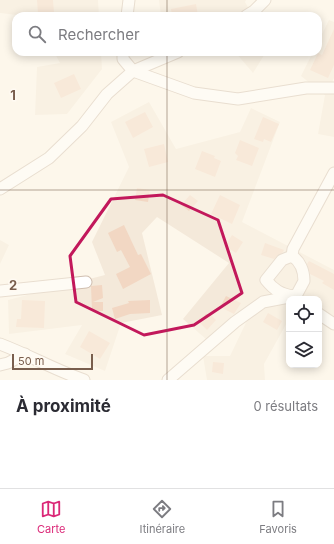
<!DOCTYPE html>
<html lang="fr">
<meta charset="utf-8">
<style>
body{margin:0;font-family:Inter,sans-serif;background:#f7f7f7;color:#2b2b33}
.controls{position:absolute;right:12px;bottom:12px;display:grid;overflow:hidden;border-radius:8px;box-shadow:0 2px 10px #0003}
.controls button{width:36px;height:36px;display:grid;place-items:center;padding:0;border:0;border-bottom:1px solid #e1e1e2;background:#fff;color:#2b2b33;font:20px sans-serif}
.scale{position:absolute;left:12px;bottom:10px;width:81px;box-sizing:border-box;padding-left:4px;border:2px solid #795e4d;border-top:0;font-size:11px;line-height:14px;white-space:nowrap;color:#795e4d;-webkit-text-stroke:3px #fffaf2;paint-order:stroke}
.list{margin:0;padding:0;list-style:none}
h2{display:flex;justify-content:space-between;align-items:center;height:52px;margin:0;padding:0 16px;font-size:17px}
h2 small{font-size:13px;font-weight:400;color:#7c7c81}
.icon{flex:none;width:22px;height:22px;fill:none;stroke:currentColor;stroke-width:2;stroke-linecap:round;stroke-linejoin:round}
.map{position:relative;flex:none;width:334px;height:380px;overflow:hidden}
.search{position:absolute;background:#fff;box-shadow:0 2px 10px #0003;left:12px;right:12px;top:12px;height:44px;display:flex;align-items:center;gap:10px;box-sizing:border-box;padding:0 14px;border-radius:12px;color:#7c7c81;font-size:15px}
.sheet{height:108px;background:#fff}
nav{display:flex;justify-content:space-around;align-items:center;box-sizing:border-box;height:56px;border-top:1px solid #e1e1e2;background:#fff;font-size:11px;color:#7c7c81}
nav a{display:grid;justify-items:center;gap:2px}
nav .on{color:#db2777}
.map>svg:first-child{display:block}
.residential{fill:#f4e9da}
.building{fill:#f2d7c3}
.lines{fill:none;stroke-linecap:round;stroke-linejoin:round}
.street-casing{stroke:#d0bfb0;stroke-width:13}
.street{stroke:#fff;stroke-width:11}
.marked{fill:none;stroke:#c2185b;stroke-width:3;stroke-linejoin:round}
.grid{fill:none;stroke:#795e4d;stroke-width:1;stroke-opacity:0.55}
.grid-label{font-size:13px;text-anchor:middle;font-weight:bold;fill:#795e4d;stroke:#fffaf2;stroke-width:3;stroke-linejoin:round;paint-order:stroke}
</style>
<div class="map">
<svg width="334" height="380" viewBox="0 0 334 380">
<rect width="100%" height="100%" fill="#fdf7eb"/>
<!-- residential -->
<g class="residential">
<polygon points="0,0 98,0 99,16 26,16 0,13"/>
<polygon points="159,0 246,0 245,2 253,16 161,16"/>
<polygon points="329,20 334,22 334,78 332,82 334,84 334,137 318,134 325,95 301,76 313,52 318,52 318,42"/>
<polygon points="54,52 101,52 102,69 67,114 35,115 37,67 60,63"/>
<polygon points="235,52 266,52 253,73"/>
<polygon points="149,102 176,149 240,132 251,108 280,122 242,222 334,270 334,318 319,311 319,299 289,299 289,319 264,364 265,380 207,380 203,356 230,356 252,310 207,340 183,319 229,263 157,217 142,233 162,315 121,323 105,371 65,354 82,325 9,334 8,300 105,275 92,242 129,167 111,122"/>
<polygon points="0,240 9,245 0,264"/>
</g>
<!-- building -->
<g class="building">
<polygon points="37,0 53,0 54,13 38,14"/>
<polygon points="196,4 198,16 172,16 171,9"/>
<polygon points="334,29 334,65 328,78 310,70 318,53 322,55"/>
<polygon points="74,74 81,89 61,98 54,83"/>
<polygon points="145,112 153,127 133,138 125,122"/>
<polygon points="263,117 279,124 271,142 264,139 263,142 254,139"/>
<polygon points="240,140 259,148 252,166 236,160 238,156 235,153"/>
<polygon points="164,144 168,162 149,167 144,149"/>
<polygon points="202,151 215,156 214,158 221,161 215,177 195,169"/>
<polygon points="137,188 150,190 148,202 135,200"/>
<polygon points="190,195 198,201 189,211 181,205"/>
<polygon points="220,195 240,205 232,224 211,214"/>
<polygon points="124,225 138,255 141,254 151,274 123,289 116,274 130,267 121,250 117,252 108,233"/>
<polygon points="232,235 243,242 236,253 225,246"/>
<polygon points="265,243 284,250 283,252 274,259 261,255"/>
<polygon points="309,261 334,274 334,290 322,283 324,281 310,274 307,264"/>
<polygon points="102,285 103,298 93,302 103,302 103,311 92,311 91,286"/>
<polygon points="226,296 241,303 234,314 220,307"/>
<polygon points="22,300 45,301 44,328 16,327 17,319 21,319"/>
<polygon points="150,300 150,313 130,314 115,319 112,308 129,303 128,301"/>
<polygon points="268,313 282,321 277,330 263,322"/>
<polygon points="206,314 210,314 216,320 207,330 199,322"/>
<polygon points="89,331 110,343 100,359 80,347"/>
<polygon points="213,362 224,363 223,374 212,372"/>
</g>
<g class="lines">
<!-- street casing -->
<g class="street-casing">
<g id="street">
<polyline points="127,16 129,0"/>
<polyline points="246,16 254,11 265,0"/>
<polyline points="123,52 123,59 133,71 194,93 238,99 306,88 334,88"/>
<polyline points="0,189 49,158 82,126 107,94 133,71 178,52"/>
<path d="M292 256 282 260 266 280C274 290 281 294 293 296L297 294 304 281C304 271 300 261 292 256L293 249 334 173"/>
<polyline points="0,291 86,282"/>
<polyline points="319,314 334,324"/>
<path d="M0 344C29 355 55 370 84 380"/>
<polyline points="0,365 8,363 25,354"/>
<polyline points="168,380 235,322 263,302 289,297"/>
</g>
</g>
<!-- street -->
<use href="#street" class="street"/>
</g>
<!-- marked area -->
<path d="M0 0H334V380H0ZM163 195 218 220 242 293 194 325 144 335 76 302 70 256 111 199Z" fill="#fdf7eb" fill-opacity=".55" fill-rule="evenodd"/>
<path class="marked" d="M163 195 218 220 242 293 194 325 144 335 76 302 70 256 111 199Z"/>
<!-- grid -->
<path class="grid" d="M167 0V16M167 52V380M0 190H334"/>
<g class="grid-label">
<text x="13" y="100">1</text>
<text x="13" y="290">2</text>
</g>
</svg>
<div class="controls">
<button><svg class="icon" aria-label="locate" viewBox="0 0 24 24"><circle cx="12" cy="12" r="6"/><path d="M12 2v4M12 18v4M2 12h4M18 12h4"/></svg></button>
<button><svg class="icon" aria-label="layers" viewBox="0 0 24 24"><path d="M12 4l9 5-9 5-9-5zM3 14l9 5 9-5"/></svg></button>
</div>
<div class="scale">50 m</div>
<div class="search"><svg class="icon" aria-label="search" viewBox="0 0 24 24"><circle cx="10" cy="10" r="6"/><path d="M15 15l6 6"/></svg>Rechercher</div>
</div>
<section class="sheet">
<h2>À proximité<small>0 résultats</small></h2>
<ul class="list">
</ul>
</section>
<nav>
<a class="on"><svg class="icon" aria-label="map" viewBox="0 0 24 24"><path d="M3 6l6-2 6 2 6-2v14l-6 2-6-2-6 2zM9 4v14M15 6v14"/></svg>Carte</a>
<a><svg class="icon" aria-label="directions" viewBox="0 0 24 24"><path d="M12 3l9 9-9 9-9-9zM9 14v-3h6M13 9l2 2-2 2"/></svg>Itinéraire</a>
<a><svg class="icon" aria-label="saved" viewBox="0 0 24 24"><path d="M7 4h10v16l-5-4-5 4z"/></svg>Favoris</a>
</nav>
